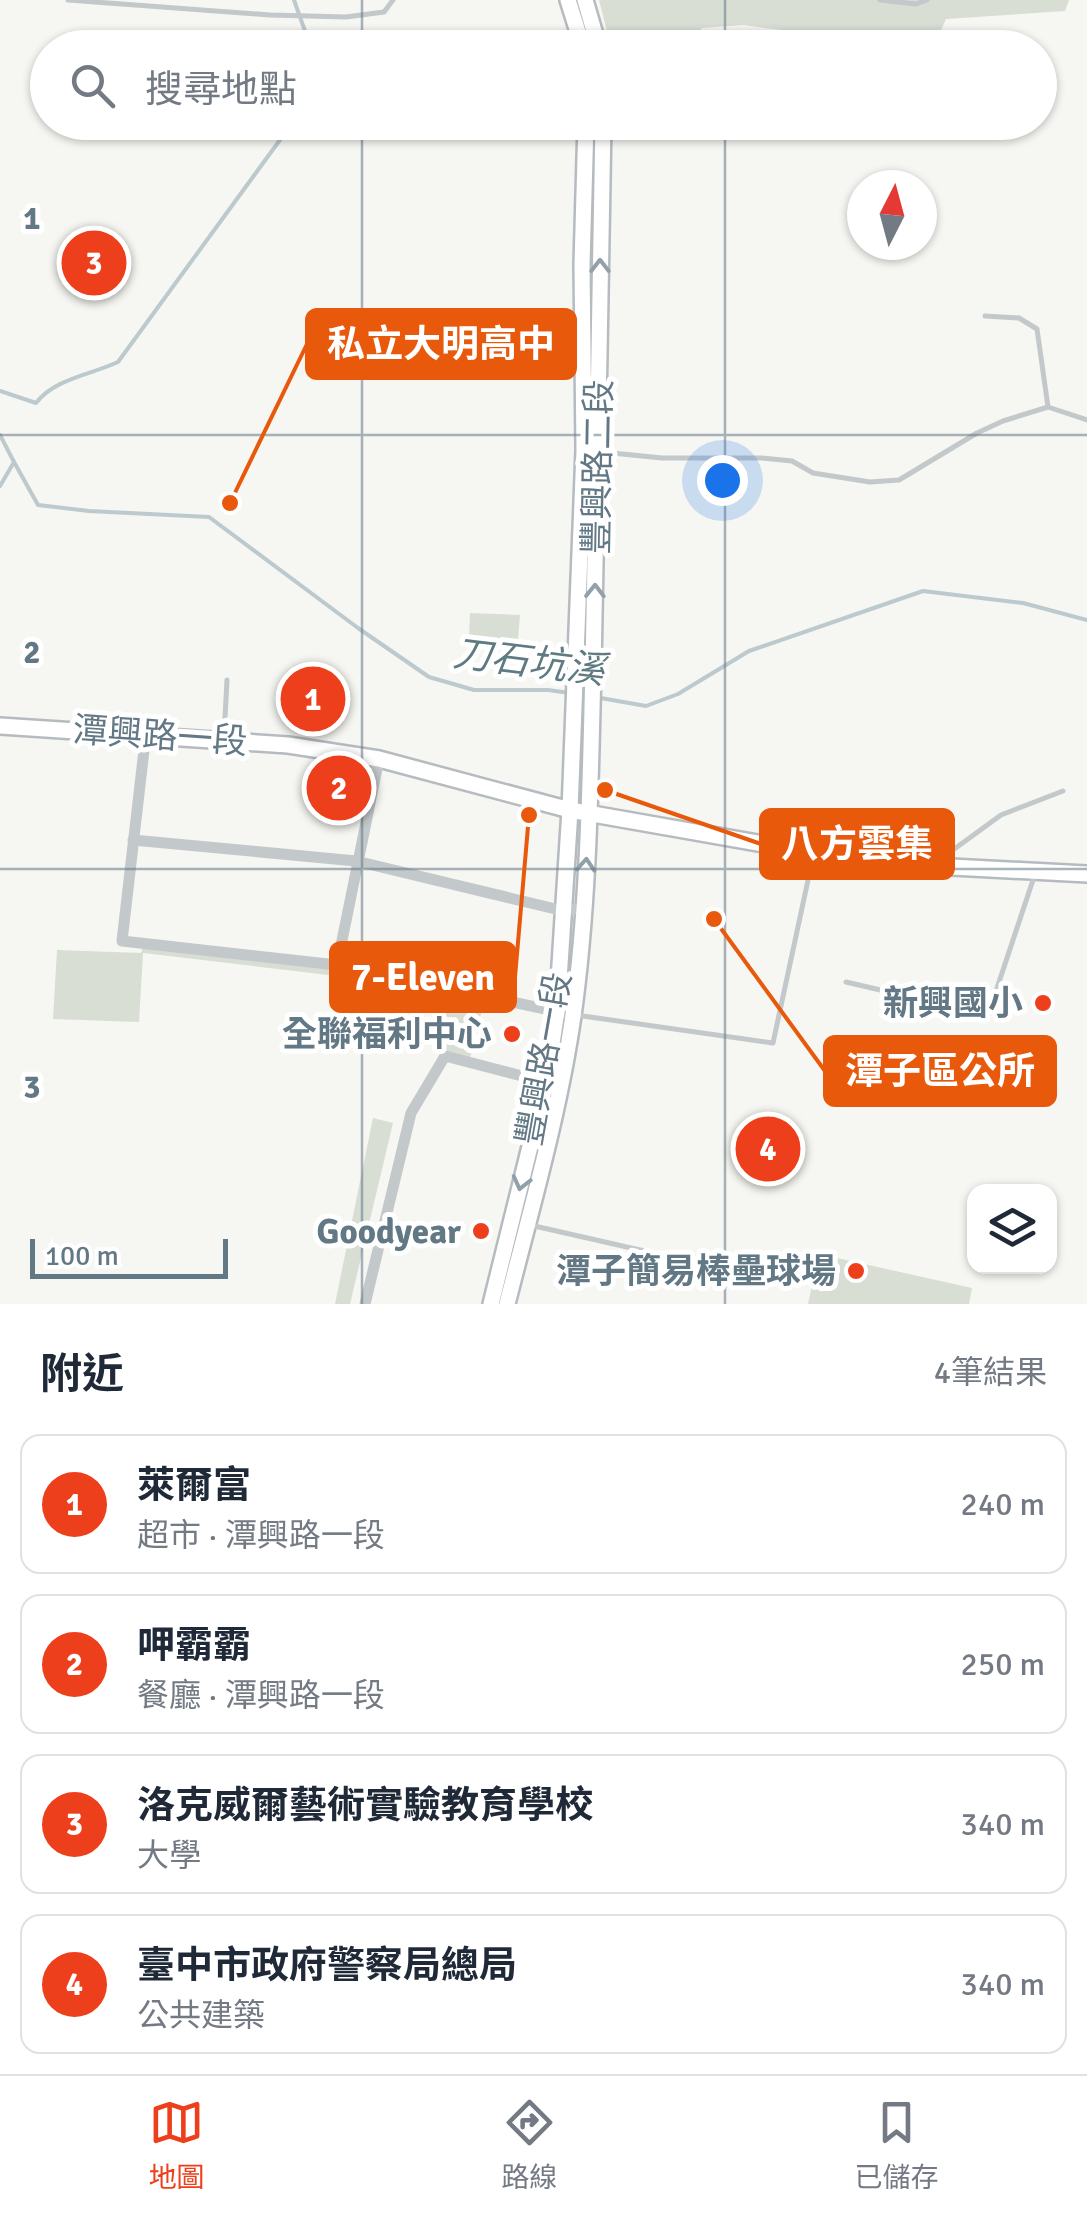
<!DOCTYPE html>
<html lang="zh-TW">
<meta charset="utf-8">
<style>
body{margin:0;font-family:Signika,"Noto Sans TC",sans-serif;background:#f2f2f3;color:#1f2937}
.controls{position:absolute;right:30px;bottom:30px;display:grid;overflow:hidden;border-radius:20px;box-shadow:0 2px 8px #0004}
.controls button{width:90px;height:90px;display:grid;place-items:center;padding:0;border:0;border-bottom:2px solid #e0e1e3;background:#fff;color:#1f2937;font:50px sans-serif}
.compass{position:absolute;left:847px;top:170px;width:90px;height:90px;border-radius:50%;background:#fff;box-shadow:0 2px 8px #0004;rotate:6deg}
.scale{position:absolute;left:30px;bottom:25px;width:198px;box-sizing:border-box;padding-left:10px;border:5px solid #637885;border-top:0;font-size:28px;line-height:35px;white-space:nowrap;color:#637885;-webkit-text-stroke:8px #fff;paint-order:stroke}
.you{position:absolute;left:722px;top:480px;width:35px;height:35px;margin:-25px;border:8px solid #fff;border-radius:50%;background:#1a73e8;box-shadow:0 0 0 15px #1a73e833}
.badge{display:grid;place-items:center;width:65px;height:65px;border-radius:50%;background:#ed3f1b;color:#fff;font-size:32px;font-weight:700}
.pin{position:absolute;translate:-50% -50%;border:5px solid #fff;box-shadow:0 2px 10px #0006}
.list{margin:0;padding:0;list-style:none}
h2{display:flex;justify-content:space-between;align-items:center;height:130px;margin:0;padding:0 40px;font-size:42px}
h2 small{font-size:32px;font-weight:400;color:#747a83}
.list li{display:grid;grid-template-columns:65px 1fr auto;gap:30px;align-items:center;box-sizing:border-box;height:140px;margin:0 20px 20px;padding:0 20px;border:2px solid #e0e1e3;border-radius:20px}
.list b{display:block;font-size:38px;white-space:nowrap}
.list p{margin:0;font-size:32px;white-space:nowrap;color:#747a83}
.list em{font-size:32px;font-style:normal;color:#747a83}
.icon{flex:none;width:55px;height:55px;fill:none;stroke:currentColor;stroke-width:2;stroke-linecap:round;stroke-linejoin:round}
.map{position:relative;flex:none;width:1087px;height:1304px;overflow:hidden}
.search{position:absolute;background:#fff;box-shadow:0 2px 8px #0004;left:30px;right:30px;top:30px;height:110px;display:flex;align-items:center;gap:25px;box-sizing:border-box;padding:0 35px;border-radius:55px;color:#747a83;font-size:38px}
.sheet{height:770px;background:#fff}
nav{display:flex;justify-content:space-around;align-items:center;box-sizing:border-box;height:140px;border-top:2px solid #e0e1e3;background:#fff;font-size:28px;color:#747a83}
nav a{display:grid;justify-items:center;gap:5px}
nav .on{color:#ed3f1b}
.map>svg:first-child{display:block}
.green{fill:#d8ded3}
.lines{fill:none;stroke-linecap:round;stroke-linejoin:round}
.stream{stroke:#bcc9cd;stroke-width:4}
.secondary-casing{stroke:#b5bbbf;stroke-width:20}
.lane{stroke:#c3c8ca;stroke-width:5}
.street{stroke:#c3c8ca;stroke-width:11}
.secondary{stroke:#fff;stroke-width:15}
.oneway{stroke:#92a0aa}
.grid{fill:none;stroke:#637885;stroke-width:2.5;stroke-opacity:0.55}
.poi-dot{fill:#ed3f1b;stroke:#fff;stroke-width:4}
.labels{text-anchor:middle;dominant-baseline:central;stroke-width:10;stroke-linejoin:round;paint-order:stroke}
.street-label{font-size:35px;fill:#637885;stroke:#fff}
.poi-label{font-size:35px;font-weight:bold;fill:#637885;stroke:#fff;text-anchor:end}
.water-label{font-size:38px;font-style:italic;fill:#5f7b82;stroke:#fff}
.grid-label{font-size:32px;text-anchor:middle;font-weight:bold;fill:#637885;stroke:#fff;stroke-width:10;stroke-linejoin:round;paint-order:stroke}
.leader{fill:none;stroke:#e8590c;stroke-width:4}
.callout-dot{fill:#e8590c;stroke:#fff;stroke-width:4}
.callout{fill:#e8590c;stroke:#e8590c;stroke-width:4}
.callout-label{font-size:38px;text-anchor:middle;font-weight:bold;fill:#fff}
</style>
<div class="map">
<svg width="1087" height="1304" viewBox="0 0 1087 1304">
<rect width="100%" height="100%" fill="#f6f6f2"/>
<!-- green -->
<g class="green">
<polygon points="599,0 1069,0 1065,11 946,19 933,48 843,47 790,31 743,25 702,28 694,39 693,47 611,47"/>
<polygon points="470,613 520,615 518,639 469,637"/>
<polygon points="144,943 337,965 329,975 143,953 139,1022 53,1019 57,950 141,953"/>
<polygon points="449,998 483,1006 470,1058 437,1051"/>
<polygon points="373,1118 393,1123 350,1304 335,1304"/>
<polygon points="819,1254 972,1288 969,1304 808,1304"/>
</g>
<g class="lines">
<!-- stream -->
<g class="stream">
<polyline points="294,0 311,48"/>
<path d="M0 391 36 403C54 379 90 375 118 362L293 122"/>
<polyline points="0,435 14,462 0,486"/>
<polyline points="14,462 38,505 89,511 209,517 358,628 429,677 474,690 548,690 570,693"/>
<polyline points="595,697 646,706 678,694 749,651 923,591 1023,603 1087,620"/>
</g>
<!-- secondary casing -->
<g class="secondary-casing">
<g id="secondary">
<polyline points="568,0 583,48"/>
<polyline points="585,0 599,48"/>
<polyline points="0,726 288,745 379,759 570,810 814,853 876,863 1087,874"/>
<polyline points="491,1304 546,1082 557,1011 570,810 584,450 582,264 586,122"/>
<path d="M507 1304C531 1209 559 1113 573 1016 589 901 590 784 593 668 598 486 599 304 603 122"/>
</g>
</g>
<!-- lane -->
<g class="lane">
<polyline points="68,0 270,15 346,17 384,12 393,0"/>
<polyline points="880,0 916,4 927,0"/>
<polyline points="985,316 1019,318 1037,329 1048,407"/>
<polyline points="602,452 662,458 761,458 792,461 813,473 870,482 899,480 977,433 1003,421 1048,407 1087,420"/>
<polyline points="224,736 227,680"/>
<polyline points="943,861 946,855 1001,815 1063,791"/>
<polyline points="846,982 988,1015 1034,877"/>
<polyline points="576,1015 773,1043 813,857"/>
<polyline points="530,1225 781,1282"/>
</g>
<!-- street -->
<g class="street">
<polyline points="146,733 122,941 337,965 564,1013"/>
<polyline points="133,840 356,861 564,911 583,908"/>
<polyline points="337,965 379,759"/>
<polyline points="365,1304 411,1113 445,1056 549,1083"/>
</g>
<!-- secondary -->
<use href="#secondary" class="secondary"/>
</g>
<!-- one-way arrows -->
<defs><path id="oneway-chevron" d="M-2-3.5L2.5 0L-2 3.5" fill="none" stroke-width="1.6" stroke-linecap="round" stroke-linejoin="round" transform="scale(2.5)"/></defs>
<g class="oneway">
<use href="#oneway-chevron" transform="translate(600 266) rotate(-90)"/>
<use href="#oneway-chevron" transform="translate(595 591) rotate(-89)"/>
<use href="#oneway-chevron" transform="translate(586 865) rotate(-86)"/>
<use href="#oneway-chevron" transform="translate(521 1183) rotate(104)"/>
</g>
<!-- grid -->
<path class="grid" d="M362 0V48M725 0V48M362 122V1304M725 122V1304M0 435H1087M0 869H1087"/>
<!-- markers -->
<g class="poi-dot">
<circle cx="1043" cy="1003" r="10"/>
<circle cx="512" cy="1034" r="10"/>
<circle cx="481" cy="1231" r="10"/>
<circle cx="856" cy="1271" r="10"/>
</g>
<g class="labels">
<!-- street labels -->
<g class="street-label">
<text transform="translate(598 467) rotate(-89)">豐興路二段</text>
<text transform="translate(160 736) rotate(4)">潭興路一段</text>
<text transform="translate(544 1059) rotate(-80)">豐興路一段</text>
</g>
<!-- poi labels -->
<g class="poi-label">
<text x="1023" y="1003">新興國小</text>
<text x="492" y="1034">全聯福利中心</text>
<text x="461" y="1231">Goodyear</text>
<text x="836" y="1271">潭子簡易棒壘球場</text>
</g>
<!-- water labels -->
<g class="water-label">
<text transform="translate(529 662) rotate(7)">刀石坑溪</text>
</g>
</g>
<g class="grid-label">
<text x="32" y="229">1</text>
<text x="32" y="663">2</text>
<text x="32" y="1098">3</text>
</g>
<!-- callouts -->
<path class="leader" d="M230 503L307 344M605 790L761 844M529 815L515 977M714 919L825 1071"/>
<g class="callout-dot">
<circle cx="230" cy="503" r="10"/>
<circle cx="605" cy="790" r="10"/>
<circle cx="529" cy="815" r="10"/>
<circle cx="714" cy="919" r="10"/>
</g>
<g class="callout">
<rect x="307" y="310" width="268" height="68" rx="10"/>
<rect x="761" y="810" width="192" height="68" rx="10"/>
<rect x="331" y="943" width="184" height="68" rx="10"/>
<rect x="825" y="1037" width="230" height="68" rx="10"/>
</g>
<g class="callout-label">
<text x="441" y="357">私立大明高中</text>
<text x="857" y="857">八方雲集</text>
<text x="423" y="990">7-Eleven</text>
<text x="940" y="1084">潭子區公所</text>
</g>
</svg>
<div class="controls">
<button><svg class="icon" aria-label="layers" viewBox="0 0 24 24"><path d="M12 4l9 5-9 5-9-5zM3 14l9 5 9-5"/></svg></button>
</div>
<svg class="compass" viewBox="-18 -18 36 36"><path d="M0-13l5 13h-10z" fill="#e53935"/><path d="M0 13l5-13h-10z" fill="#747a83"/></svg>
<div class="scale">100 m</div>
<div class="you"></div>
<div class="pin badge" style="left:313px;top:699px">1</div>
<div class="pin badge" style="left:339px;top:788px">2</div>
<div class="pin badge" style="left:94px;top:263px">3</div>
<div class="pin badge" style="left:768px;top:1149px">4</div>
<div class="search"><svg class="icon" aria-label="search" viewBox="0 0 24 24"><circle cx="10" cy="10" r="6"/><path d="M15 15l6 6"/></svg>搜尋地點</div>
</div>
<section class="sheet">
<h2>附近<small>4筆結果</small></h2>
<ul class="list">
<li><span class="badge">1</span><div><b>萊爾富</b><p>超市 · 潭興路一段</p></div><em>240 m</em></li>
<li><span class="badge">2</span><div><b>呷霸霸</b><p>餐廳 · 潭興路一段</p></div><em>250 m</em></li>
<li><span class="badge">3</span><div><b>洛克威爾藝術實驗教育學校</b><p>大學</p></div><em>340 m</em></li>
<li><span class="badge">4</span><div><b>臺中市政府警察局總局</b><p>公共建築</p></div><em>340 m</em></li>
</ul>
</section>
<nav>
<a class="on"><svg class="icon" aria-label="map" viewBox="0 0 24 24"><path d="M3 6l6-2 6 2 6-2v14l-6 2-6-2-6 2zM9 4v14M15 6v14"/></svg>地圖</a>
<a><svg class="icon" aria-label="directions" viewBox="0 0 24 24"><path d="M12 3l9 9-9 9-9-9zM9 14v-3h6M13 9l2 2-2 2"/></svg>路線</a>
<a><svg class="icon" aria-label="saved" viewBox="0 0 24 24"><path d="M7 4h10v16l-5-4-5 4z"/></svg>已儲存</a>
</nav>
